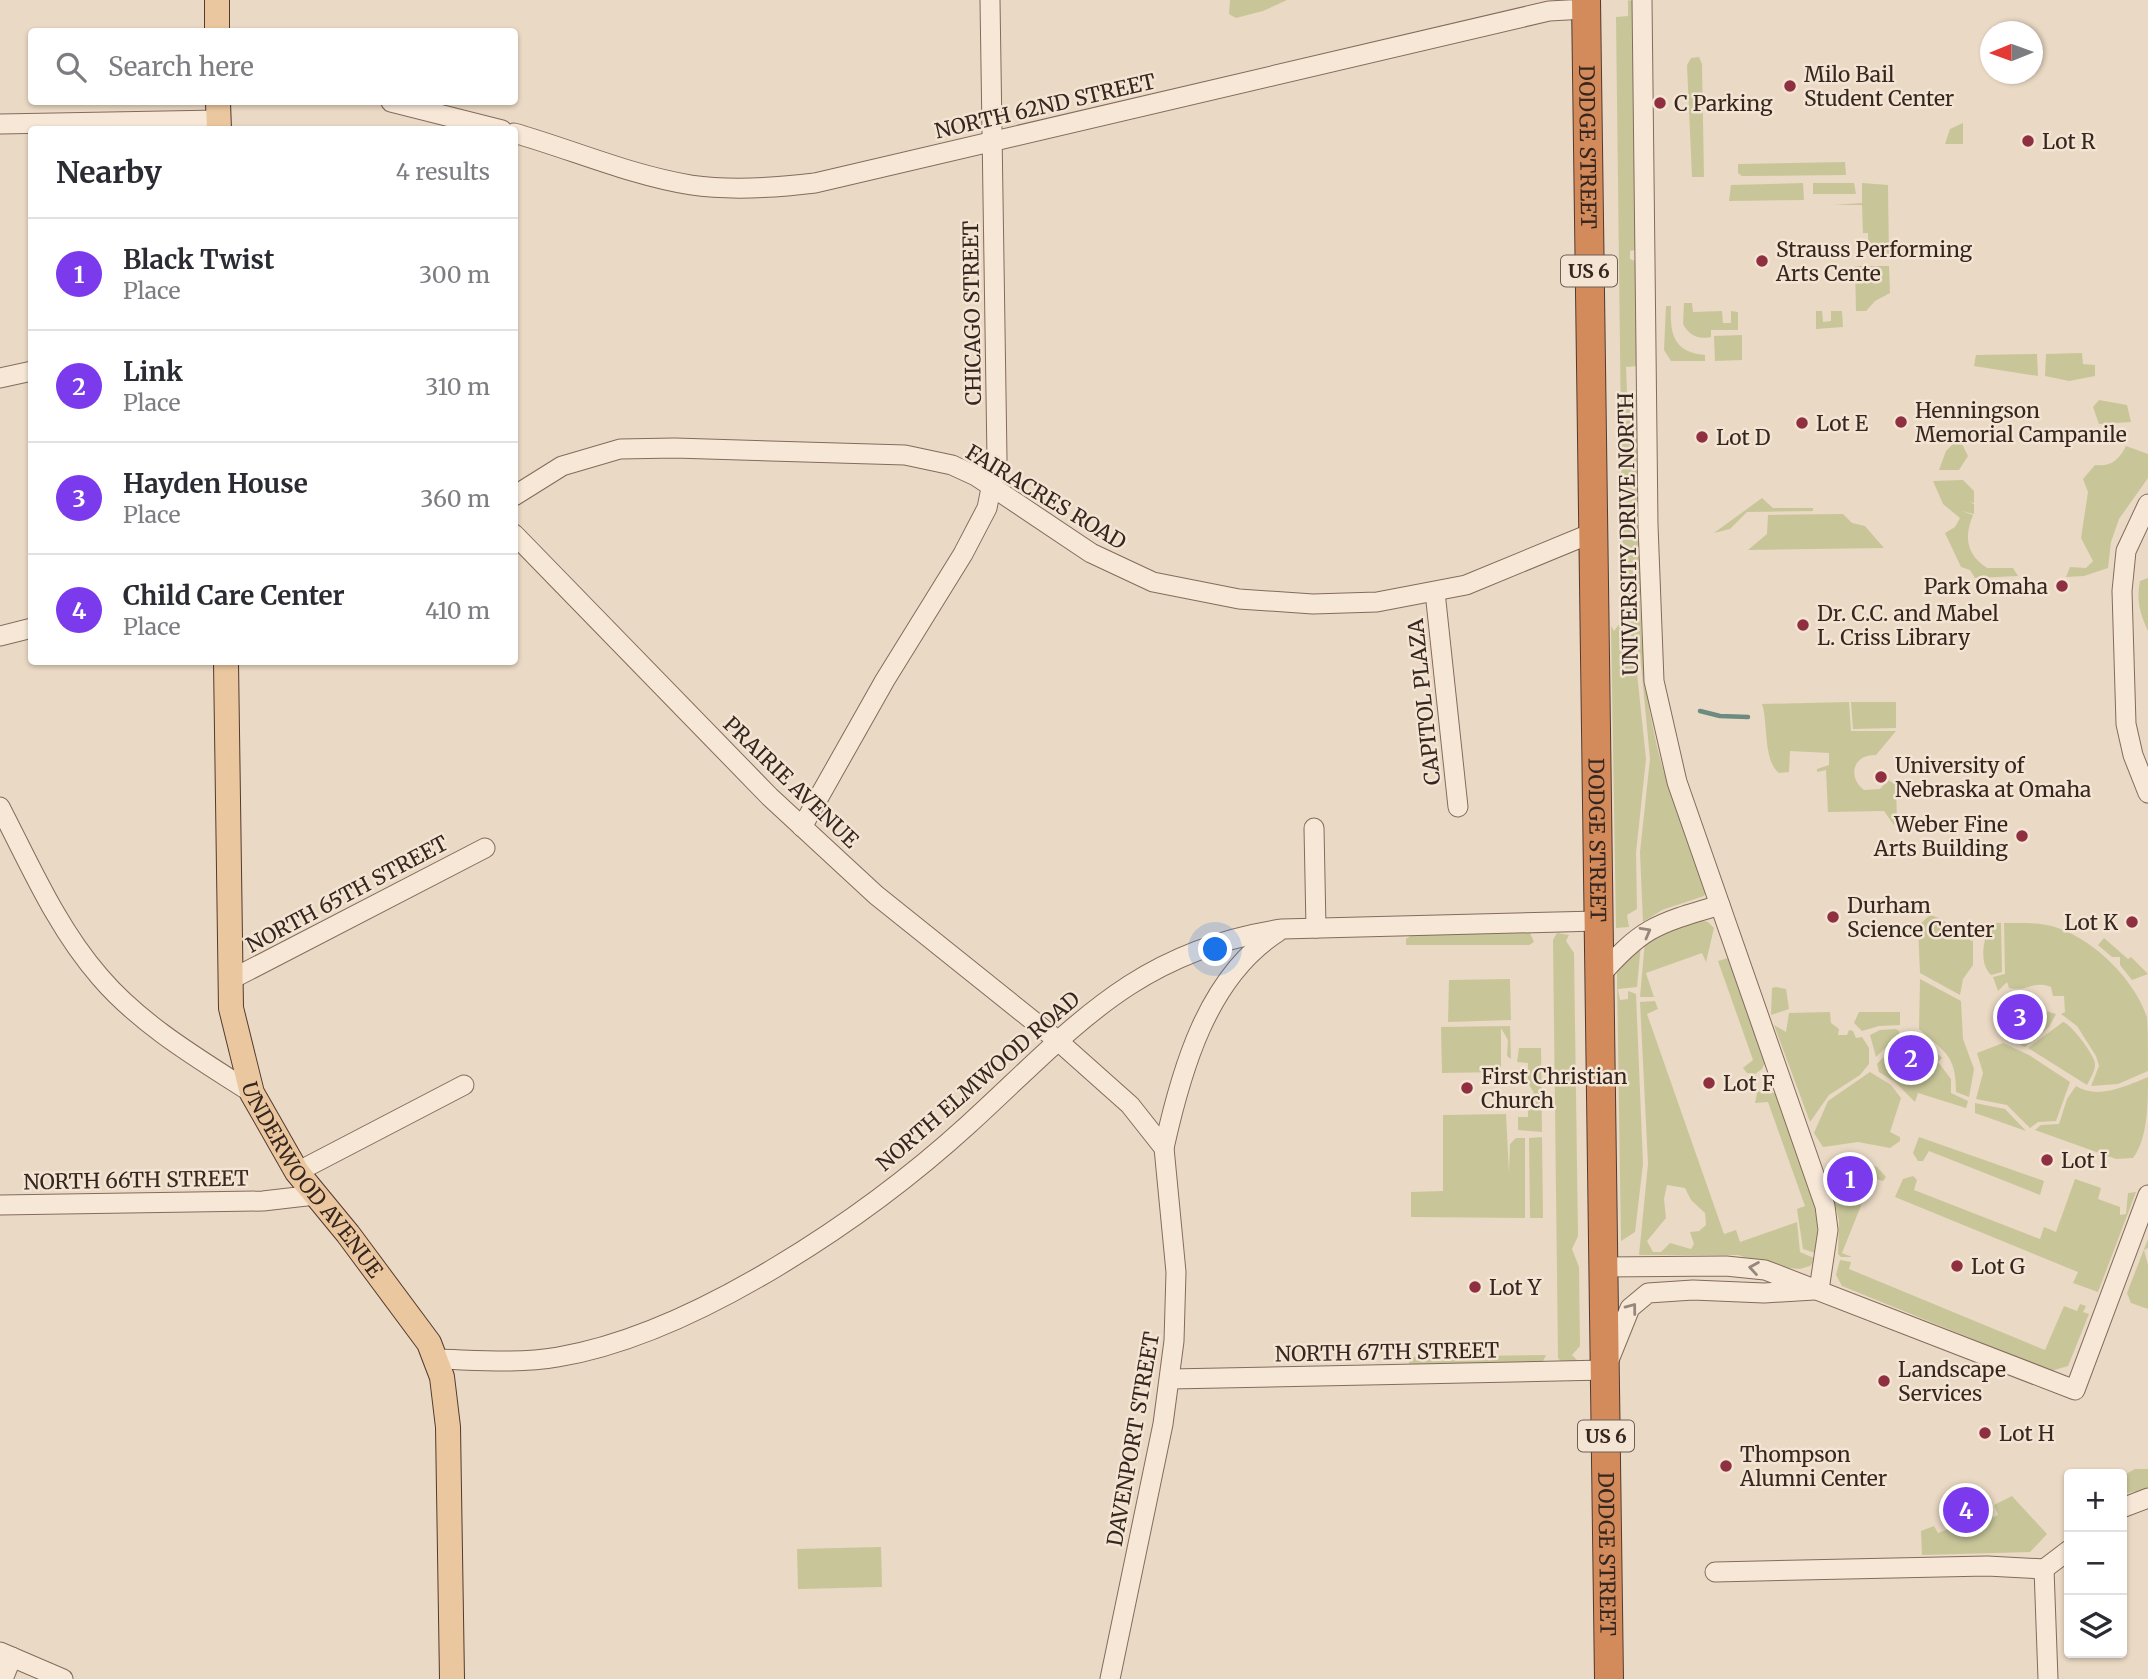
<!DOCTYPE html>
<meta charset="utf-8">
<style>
body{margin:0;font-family:Merriweather,serif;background:#f7f7f7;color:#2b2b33}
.controls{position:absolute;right:21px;bottom:21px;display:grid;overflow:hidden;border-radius:7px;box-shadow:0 2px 5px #0004}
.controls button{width:63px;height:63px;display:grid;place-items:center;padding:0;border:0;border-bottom:2px solid #e1e1e2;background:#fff;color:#2b2b33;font:35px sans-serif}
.compass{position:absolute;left:1980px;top:21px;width:63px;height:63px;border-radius:50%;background:#fff;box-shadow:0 2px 5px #0004;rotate:269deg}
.you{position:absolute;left:1216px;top:950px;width:24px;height:24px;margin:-18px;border:5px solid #fff;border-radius:50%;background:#1a73e8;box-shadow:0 0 0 10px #1a73e833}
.badge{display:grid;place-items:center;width:46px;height:46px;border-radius:50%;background:#7c3aed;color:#fff;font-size:23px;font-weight:700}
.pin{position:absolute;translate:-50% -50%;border:4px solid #fff;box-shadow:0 2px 7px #0006}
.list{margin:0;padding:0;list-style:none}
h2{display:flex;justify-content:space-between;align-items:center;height:91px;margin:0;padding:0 28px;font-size:30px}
h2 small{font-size:23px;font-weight:400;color:#7c7c81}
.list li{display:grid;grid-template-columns:46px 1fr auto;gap:21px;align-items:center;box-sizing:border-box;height:112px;padding:0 28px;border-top:2px solid #e1e1e2}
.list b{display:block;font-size:26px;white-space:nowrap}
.list p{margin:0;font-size:23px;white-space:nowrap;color:#7c7c81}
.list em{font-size:23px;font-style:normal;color:#7c7c81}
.icon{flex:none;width:38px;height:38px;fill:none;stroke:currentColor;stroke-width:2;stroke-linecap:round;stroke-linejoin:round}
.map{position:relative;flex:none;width:2148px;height:1679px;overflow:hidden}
.search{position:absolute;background:#fff;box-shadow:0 2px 5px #0004;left:28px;top:28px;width:490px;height:77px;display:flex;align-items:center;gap:18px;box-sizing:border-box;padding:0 24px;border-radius:7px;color:#7c7c81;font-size:26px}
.panel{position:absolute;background:#fff;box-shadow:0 2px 5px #0004;left:28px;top:126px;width:490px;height:539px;border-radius:7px}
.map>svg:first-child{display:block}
.green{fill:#c8c699;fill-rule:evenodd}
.sand{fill:#e4c8a3}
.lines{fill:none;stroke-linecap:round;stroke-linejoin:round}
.stream{stroke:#6d8b7f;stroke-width:4.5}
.minor-casing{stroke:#846b5c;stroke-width:21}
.major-casing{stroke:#523a30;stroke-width:26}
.highway-casing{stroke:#523a30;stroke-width:30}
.minor{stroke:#f6e7d7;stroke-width:19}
.major{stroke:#ebc79f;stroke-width:24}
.highway{stroke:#d48b5b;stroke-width:28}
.oneway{stroke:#96867b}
.poi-dot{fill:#8e3040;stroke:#f3e4d3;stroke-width:2.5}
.labels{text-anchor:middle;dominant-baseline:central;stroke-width:5;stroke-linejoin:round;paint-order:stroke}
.shield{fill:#f3e4d3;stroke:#6e5f55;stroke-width:2}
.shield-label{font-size:19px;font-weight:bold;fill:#35261f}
.poi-label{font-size:21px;fill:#35261f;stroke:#f3e4d3;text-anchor:start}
.street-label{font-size:21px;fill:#35261f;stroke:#f3e4d3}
</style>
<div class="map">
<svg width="2148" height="1679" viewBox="0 0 2148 1679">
<rect width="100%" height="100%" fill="#ead9c4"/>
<!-- green -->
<g class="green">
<polygon points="1230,0 1287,0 1263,11 1236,18 1229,14"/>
<polygon points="1628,0 1632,1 1635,250 1630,251 1630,259 1635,261 1637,366 1626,367 1627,393 1637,395 1640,595 1623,596 1616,17 1628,16"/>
<polygon points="1699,57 1702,64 1704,177 1692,177 1687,65 1691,58"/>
<polygon points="1963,123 1963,144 1945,144 1950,129"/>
<polygon points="1845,162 1846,175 1742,176 1738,173 1738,164"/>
<polygon points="1813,183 1854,183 1856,194 1813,194"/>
<polygon points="1862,183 1888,185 1889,257 1868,257 1868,233 1863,233 1862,205 1833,205 1862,203"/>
<polygon points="1731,185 1803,183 1804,200 1729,201"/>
<polygon points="1855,266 1889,266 1890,293 1875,301 1866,311 1856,311"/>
<path d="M1684 303H1692L1693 312 1722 311 1723 323H1731V311L1738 312V330H1711V337C1698 340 1689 335 1683 324Z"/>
<path d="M1666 306H1671C1670 334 1673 352 1705 355V361H1671L1664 350Z"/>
<polygon points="1816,311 1822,311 1823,322 1831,321 1831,311 1842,311 1843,327 1816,329"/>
<polygon points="1742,335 1742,360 1715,361 1714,336"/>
<polygon points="2082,353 2083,364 2095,365 2095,376 2069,381 2045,376 2046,354"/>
<polygon points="2037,354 2038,376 1974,366 1976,355"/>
<polygon points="2099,400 2127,405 2131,422 2099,424 2093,407"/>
<polygon points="1959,438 1968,456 1959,470 1939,470 1946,451"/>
<path d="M2126 446 2148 454V478L2119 519 2111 542 2108 568 2084 576 2066 577 2070 567 2086 568 2093 561 2081 538 2088 492 2083 479 2095 465C2111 467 2119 460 2126 446Z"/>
<path d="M1963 480 1974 491V503L1969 502 1974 504V514L1962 511 1973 515C1964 537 1966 554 1987 568H2013L2018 576 1975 578 1970 570 1961 567 1945 533 1955 527 1960 518 1943 504 1933 481Z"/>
<polygon points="1762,498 1773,508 1813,508 1813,511 1747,512 1730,529 1714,533"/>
<polygon points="1843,514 1852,523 1865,526 1884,548 1748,550 1767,534 1768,515"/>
<path d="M2148 578V631C2140 614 2136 600 2140 581Z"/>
<path d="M1624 600 1640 601C1642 644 1644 686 1653 728 1664 784 1687 838 1706 891L1704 896 1662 910 1643 922 1640 852 1650 759 1640 654 1625 624Z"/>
<polygon points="1620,623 1635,654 1646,759 1636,853 1637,909 1627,915 1629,927 1616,928 1611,626 1614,631"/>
<path d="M1849 702 1851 731H1896L1876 755C1853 754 1847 777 1864 790L1880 789 1888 780 1896 785 1897 822 1894 825 1884 811 1828 812 1826 770 1817 772V769L1829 765V753L1790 751 1789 772 1779 773C1763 761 1768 720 1762 704Z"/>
<polygon points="1851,702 1896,702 1896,728 1853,729"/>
<path d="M1930 915C1948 919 1956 936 1973 941V965L1963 979 1960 995 1920 973 1918 926Z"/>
<polygon points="1700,920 1708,922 1714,928 1706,962 1702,953 1646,973 1654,997 1640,997 1645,941"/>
<path d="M1990 923H2001L2002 972 1991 975C1978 962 1984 939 1990 923Z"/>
<path d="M2004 923C2022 923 2041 922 2058 928 2095 941 2134 979 2147 1017 2148 1032 2148 1055 2148 1071L2118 1084 2091 1086 2099 1066 2096 1056 2077 1026 2061 1014 2065 1012 2064 996H2053L2051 987C2034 980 2026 992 2009 988L2007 982 1998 991 1993 977 2005 974Z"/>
<polygon points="1530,933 1534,942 1529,945 1406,945 1406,939 1412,935"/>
<polygon points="1557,933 1569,935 1566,941 1574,953 1578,1236 1572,1249 1579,1267 1580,1346 1572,1355 1577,1360 1563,1364 1558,1358 1553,940"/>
<polygon points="2104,938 2128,959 2131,957 2148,974 2132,980 2120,965 2120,957 2112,957 2098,945"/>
<polygon points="1641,944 1637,987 1618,989 1620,1000 1628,999 1628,991 1636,994 1643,1164 1635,1232 1621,1241 1617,978 1617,970"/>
<polygon points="1728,958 1765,1062 1762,1069 1755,1074 1747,1073 1743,1068 1753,1060 1718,961"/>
<polygon points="1510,979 1511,1020 1448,1022 1449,980"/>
<path d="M1920 979 1961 1001 1963 1039 1974 1069 1969 1097 1956 1092C1956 1054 1945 1053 1919 1029Z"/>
<polygon points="1776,987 1786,989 1789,1009 1771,1015 1772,988"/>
<path d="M1655 1001 1658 1009 1647 1014 1724 1234 1736 1230 1740 1242 1797 1222 1800 1252 1816 1259 1810 1266 1800 1269 1777 1267 1738 1255H1639L1648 1164 1640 1002ZM1667 1185 1685 1188 1691 1200 1705 1213 1706 1225 1699 1231 1690 1232 1694 1244 1691 1249 1670 1243 1661 1252H1653L1647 1241 1666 1218 1664 1199Z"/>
<polygon points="2046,1011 2056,1014 2049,1027 2025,1047 2014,1042 2016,1029 2028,1027 2031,1023 2046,1022"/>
<polygon points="1830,1012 1831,1023 1839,1029 1838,1035 1847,1035 1849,1030 1853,1031 1856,1038 1862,1037 1869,1048 1869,1064 1860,1075 1829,1095 1810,1122 1774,1025 1786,1032 1789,1013"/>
<polygon points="1859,1012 1900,1012 1900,1025 1879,1026 1862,1031 1854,1023"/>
<path d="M2063 1022C2070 1023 2095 1055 2095 1064 2095 1072 2090 1079 2087 1085L2028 1048Z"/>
<polygon points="1510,1026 1511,1059 1507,1056 1508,1040 1501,1028 1501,1072 1442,1073 1441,1027"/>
<polygon points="1896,1029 1899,1031 1899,1035 1876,1057 1870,1035 1880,1030"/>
<polygon points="1903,1042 1900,1047 1903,1058 1897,1063 1901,1071 1919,1069 1921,1054 1927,1044 1942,1058 1938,1062 1951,1079 1951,1093 1968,1101 1966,1108 1918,1093 1915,1102 1895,1082 1879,1072 1877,1064 1897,1043"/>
<polygon points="2003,1043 2029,1055 2070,1082 2056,1121 2038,1122 2030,1128 2007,1105 1976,1099 1983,1073 1977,1053"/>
<polygon points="1519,1048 1541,1048 1542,1132 1518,1130 1518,1117 1528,1117 1528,1103 1534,1093 1528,1083 1528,1063 1517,1062"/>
<polygon points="1870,1072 1891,1085 1901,1098 1890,1132 1900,1137 1900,1141 1890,1148 1858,1142 1823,1147 1814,1133 1828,1101"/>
<path d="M2148 1077C2148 1102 2148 1139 2133 1158L2116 1159 2035 1130 2041 1125 2059 1124 2067 1099 2076 1086C2098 1100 2126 1086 2148 1077Z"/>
<path d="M1763 1089 1776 1094C1788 1142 1828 1206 1815 1253L1803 1249 1797 1209 1805 1206 1768 1102 1755 1103 1757 1093Z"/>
<polygon points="1975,1103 2005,1109 2026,1131 1975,1113"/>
<polygon points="1506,1114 1509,1173 1510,1144 1516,1138 1525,1138 1525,1218 1411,1217 1411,1192 1443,1191 1443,1115"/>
<polygon points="1542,1137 1543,1218 1530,1218 1529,1138"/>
<polygon points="1919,1137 2044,1181 2040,1195 1929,1151 1923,1161 1918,1161 1913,1153"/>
<polygon points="1857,1163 1877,1167 1886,1177 1883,1181 1872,1178 1842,1253 1852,1257 1841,1257 1838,1254 1839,1221 1829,1176 1836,1167"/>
<polygon points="1913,1176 1917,1180 1914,1190 2040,1239 2044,1227 2056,1232 2075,1179 2101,1188 2098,1199 2120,1207 2120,1215 2126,1214 2128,1193 2136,1192 2098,1292 2073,1283 2078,1272 1895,1197 1903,1179"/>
<polygon points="2148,1239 2148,1248 2144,1250 2148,1265 2148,1309 2131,1303 2127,1293"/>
<polygon points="1840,1260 1851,1262 1849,1269 2045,1350 2064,1306 2077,1311 2080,1304 2086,1306 2083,1312 2089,1314 2068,1366 2051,1371 1842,1286 1836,1275"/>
<polygon points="1546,1355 1541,1365 1409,1365 1409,1360 1414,1357"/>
<polygon points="2135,1469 2148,1469 2148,1489 2122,1494 2122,1476"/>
<polygon points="2012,1496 2047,1534 2030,1552 1922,1555 1921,1531 1934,1526 1938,1533 1961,1524 1963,1527 1981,1519 1983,1522 1998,1515 1994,1505"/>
<polygon points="881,1547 882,1587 798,1589 797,1549"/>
</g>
<!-- sand -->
<polygon class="sand" points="1903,1042 1927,1044 1921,1054 1924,1063 1922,1067 1903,1072 1897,1066 1903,1058 1900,1047"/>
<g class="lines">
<!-- stream -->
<polyline class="stream" points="1700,711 1720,716 1748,717"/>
<!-- minor casing -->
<g class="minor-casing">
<g id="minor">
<polyline points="1642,0 1648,525 1654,681 1677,782 1825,1206 1828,1230 1819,1290"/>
<polyline points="391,102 502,130"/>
<polyline points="0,124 218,120"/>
<path d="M514 133C573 150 630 175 691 185 732 191 774 188 815 183L1549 11 1586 9"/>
<polyline points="0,378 32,371"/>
<polyline points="514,496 562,466 620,449 675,448 905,455 952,465 976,476 1091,553 1153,582 1239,599 1313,604 1377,602 1466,585 1592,533"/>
<polyline points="2148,504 2126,551 2122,591 2126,724 2133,755 2148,793"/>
<polyline points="514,534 770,797 876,895 1057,1040 1130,1105 1164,1148 1176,1272 1174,1341 1163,1424 1110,1679"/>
<polyline points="1435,592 1458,807"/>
<polyline points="0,636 32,628"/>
<path d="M0 807C30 865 57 928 100 977 141 1025 199 1059 252 1093"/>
<polyline points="802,827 885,680 963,554 987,508 997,459 990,0"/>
<polyline points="1314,828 1316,928"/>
<path d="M1598 978C1642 927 1656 924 1720 905"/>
<polyline points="230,980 485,848"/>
<path d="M1164 1148C1181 1071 1207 977 1278 932"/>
<polyline points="297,1172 464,1085"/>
<polyline points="0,1205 263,1201 315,1195"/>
<polyline points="1602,1267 1726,1266 1765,1270 2075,1390 2148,1195"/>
<path d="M436 1359C476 1360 518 1364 558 1357 695 1334 867 1217 969 1124 1072 1030 1134 951 1282 929L1598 921"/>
<polyline points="1170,1379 1605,1370 1630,1308 1648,1293 1693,1290 1764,1293 1814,1290"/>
<polyline points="2122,1508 2148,1498"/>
<polyline points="2044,1569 2048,1679"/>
<polyline points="2044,1569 2069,1550"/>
<polyline points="1715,1572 1987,1566 2044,1569"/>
<polyline points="0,1652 63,1679"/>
<polyline points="3,1679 12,1657"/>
</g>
</g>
<!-- major casing -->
<g class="major-casing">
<g id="major">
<polyline points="217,0 217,32"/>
<polyline points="218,102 219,130"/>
<path id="s1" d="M226 662 231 1008 252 1093 297 1172 348 1234 429 1343 442 1377 448 1427 452 1679"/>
</g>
</g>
<!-- highway casing -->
<g class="highway-casing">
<g id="highway">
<path id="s2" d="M1586 0 1609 1679"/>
</g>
</g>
<!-- minor -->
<use href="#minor" class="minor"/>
<!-- major -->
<use href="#major" class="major"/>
<!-- highway -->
<use href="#highway" class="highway"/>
</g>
<!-- one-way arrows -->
<defs><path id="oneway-chevron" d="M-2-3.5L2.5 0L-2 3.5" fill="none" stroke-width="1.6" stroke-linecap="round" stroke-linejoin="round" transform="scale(1.75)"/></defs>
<g class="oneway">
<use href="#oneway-chevron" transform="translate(1646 932) rotate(-29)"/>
<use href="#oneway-chevron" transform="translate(1754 1268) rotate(-171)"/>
<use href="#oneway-chevron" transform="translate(1632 1308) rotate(-53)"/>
</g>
<!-- markers -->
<g class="poi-dot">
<circle cx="1790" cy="86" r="7"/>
<circle cx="1660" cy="103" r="7"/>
<circle cx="2028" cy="141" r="7"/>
<circle cx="1762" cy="261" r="7"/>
<circle cx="1901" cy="422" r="7"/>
<circle cx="1802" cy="423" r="7"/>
<circle cx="1702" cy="437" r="7"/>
<circle cx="2062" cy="586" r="7"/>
<circle cx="1803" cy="625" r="7"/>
<circle cx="1881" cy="777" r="7"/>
<circle cx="2022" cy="836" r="7"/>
<circle cx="1833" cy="917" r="7"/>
<circle cx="2132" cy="922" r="7"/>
<circle cx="1709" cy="1083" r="7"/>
<circle cx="1467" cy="1088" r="7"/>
<circle cx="2047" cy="1160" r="7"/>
<circle cx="1957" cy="1266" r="7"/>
<circle cx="1475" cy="1287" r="7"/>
<circle cx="1884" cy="1381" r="7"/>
<circle cx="1985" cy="1433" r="7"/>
<circle cx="1726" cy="1466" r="7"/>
</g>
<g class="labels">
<!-- shield labels -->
<g class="shield">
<rect x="1561" y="255.5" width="56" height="31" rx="5"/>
<rect x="1578" y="1420.5" width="56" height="31" rx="5"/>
</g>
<g class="shield-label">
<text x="1589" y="271">US 6</text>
<text x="1606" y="1436">US 6</text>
</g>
<!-- poi labels -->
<g class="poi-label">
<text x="1804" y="74">Milo Bail<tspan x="1804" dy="24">Student Center</tspan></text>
<text x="1674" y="103">C Parking</text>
<text x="2042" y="141">Lot R</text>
<text x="1776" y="249">Strauss Performing<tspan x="1776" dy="24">Arts Cente</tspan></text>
<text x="1915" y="410">Henningson<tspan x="1915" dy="24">Memorial Campanile</tspan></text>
<text x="1816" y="423">Lot E</text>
<text x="1716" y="437">Lot D</text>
<text x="2048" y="586" text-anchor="end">Park Omaha</text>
<text x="1817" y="613">Dr. C.C. and Mabel<tspan x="1817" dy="24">L. Criss Library</tspan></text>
<text x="1895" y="765">University of<tspan x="1895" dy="24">Nebraska at Omaha</tspan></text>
<text x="2008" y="824" text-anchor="end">Weber Fine<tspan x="2008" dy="24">Arts Building</tspan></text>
<text x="1847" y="905">Durham<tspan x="1847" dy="24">Science Center</tspan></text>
<text x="2118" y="922" text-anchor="end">Lot K</text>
<text x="1481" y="1076">First Christian<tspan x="1481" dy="24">Church</tspan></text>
<text x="1723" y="1083">Lot F</text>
<text x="2061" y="1160">Lot I</text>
<text x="1971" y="1266">Lot G</text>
<text x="1489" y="1287">Lot Y</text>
<text x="1898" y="1369">Landscape<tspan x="1898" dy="24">Services</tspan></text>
<text x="1999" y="1433">Lot H</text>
<text x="1740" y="1454">Thompson<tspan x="1740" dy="24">Alumni Center</tspan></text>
</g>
<!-- street labels -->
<g class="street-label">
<text transform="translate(1045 106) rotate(-13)">NORTH 62ND STREET</text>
<text stroke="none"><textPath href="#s2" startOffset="147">DODGE STREET</textPath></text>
<text transform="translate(972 313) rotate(-91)">CHICAGO STREET</text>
<text transform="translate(1046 497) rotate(31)">FAIRACRES ROAD</text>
<text transform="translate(1628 534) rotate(-91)">UNIVERSITY DRIVE NORTH</text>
<text transform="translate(1424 702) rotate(-96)">CAPITOL PLAZA</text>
<text transform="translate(791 782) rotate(44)">PRAIRIE AVENUE</text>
<text stroke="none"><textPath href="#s2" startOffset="840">DODGE STREET</textPath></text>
<text transform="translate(347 894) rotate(-28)">NORTH 65TH STREET</text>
<text transform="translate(978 1081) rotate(-41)">NORTH ELMWOOD ROAD</text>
<text stroke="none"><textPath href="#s1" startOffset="539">UNDERWOOD AVENUE</textPath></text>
<text transform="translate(136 1180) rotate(-1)">NORTH 66TH STREET</text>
<text transform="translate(1387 1352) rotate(-1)">NORTH 67TH STREET</text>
<text transform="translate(1133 1439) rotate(-80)">DAVENPORT STREET</text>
<text stroke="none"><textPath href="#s2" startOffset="1554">DODGE STREET</textPath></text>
</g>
</g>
</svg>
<div class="controls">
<button>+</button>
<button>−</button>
<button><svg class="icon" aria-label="layers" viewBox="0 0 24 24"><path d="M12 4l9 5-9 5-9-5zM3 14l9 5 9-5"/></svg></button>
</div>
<svg class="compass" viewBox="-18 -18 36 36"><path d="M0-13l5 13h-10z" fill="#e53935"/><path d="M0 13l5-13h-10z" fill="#7c7c81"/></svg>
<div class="you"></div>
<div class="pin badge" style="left:1850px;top:1179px">1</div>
<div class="pin badge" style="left:1911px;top:1058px">2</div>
<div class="pin badge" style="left:2020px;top:1017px">3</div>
<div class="pin badge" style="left:1966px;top:1510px">4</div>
<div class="search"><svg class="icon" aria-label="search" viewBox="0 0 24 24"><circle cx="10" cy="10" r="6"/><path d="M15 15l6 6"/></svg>Search here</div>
<section class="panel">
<h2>Nearby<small>4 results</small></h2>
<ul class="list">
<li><span class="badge">1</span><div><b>Black Twist</b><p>Place</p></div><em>300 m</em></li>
<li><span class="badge">2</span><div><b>Link</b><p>Place</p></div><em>310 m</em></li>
<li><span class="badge">3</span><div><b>Hayden House</b><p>Place</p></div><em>360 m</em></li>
<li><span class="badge">4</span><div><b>Child Care Center</b><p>Place</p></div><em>410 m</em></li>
</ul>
</section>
</div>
